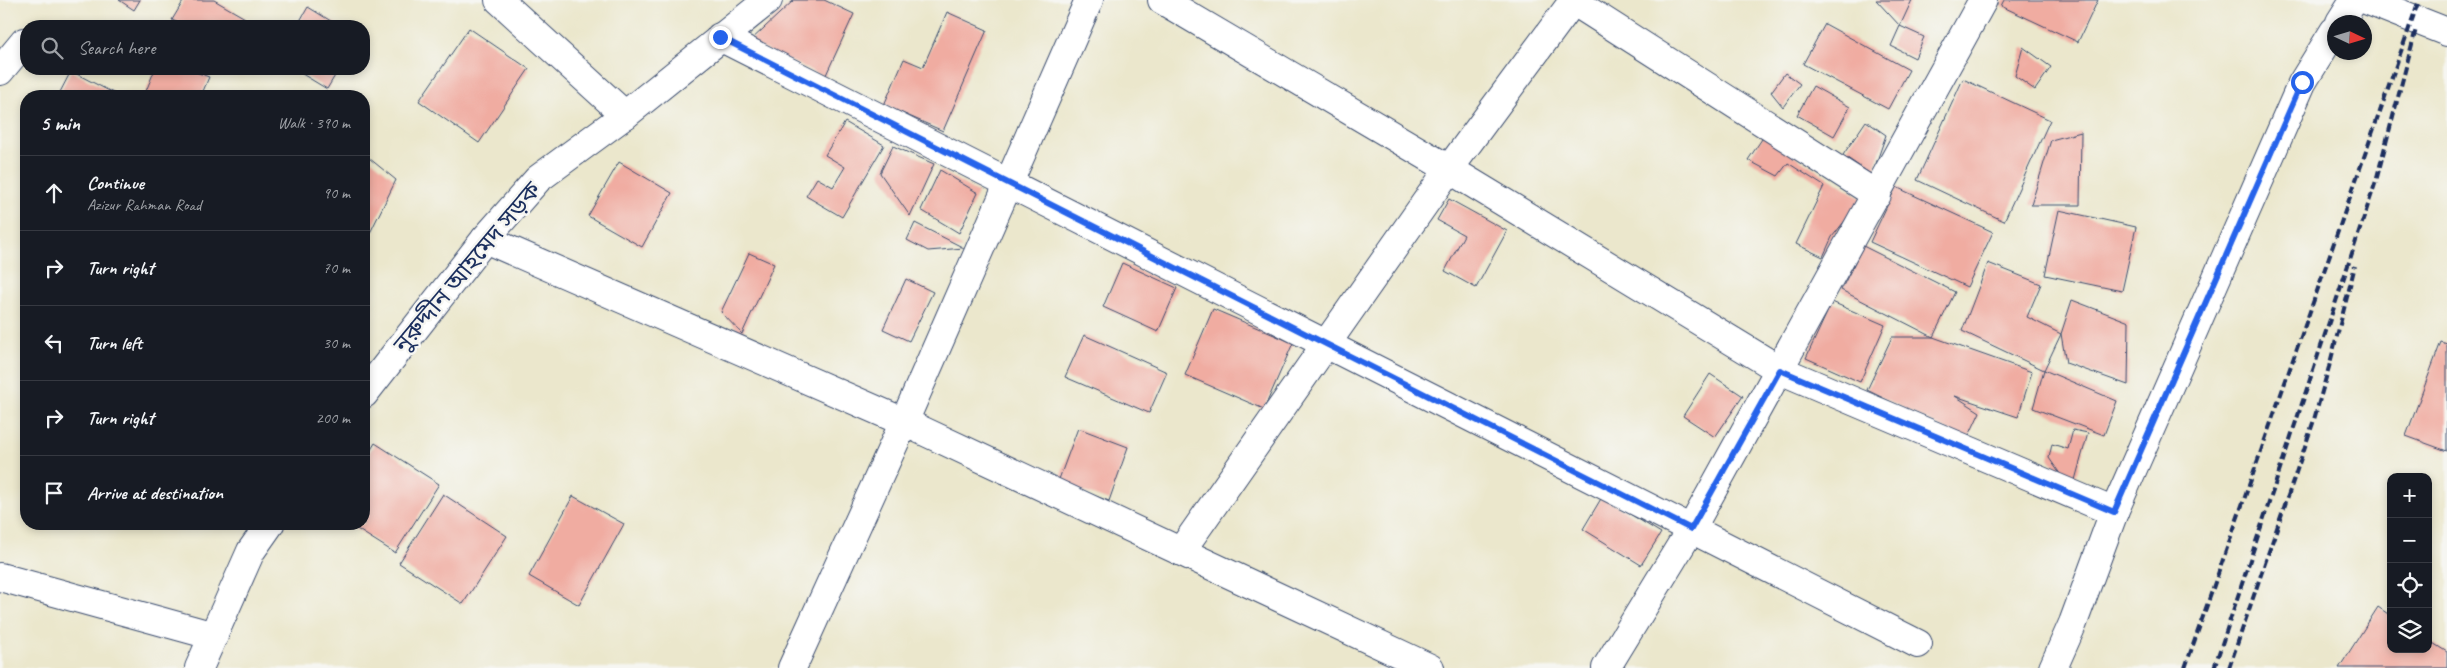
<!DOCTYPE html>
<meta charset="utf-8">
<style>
body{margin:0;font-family:Caveat,"Noto Sans Bengali",sans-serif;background:#242831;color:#f1f3f6}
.controls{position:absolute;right:15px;bottom:15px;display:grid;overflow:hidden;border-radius:10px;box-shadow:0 2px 8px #0003}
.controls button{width:45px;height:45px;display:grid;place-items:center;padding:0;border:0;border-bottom:1px solid #363941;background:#171b24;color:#f1f3f6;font:25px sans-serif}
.compass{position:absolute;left:2327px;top:15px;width:45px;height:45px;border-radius:50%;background:#171b24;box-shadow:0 2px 8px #0003;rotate:94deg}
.stop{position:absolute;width:15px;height:15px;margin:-11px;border:4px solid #2563eb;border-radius:50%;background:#fff}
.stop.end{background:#2563eb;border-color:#fff;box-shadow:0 1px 5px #0008}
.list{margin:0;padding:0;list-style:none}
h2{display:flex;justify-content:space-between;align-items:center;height:65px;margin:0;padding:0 20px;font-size:21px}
h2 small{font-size:16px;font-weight:400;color:#9ea1a6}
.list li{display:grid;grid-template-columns:32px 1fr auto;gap:15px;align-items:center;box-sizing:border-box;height:75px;padding:0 20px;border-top:1px solid #363941}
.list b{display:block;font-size:19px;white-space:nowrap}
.list p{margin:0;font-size:16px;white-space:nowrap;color:#9ea1a6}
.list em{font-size:16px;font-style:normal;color:#9ea1a6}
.icon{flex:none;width:28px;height:28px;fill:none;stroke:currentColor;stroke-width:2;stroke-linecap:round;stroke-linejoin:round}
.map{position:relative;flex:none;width:2447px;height:668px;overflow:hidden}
.search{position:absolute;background:#171b24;box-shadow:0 2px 8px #0003;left:20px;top:20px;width:350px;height:55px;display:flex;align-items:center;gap:12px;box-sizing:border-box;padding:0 18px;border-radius:20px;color:#9ea1a6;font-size:19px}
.panel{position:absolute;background:#171b24;box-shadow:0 2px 8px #0003;left:20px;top:90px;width:350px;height:440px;border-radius:20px}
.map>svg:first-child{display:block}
.building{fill:#f0aca1}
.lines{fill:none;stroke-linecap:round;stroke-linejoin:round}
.minor-casing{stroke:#3a4b6e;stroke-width:30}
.tertiary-casing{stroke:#3a4b6e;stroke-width:30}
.secondary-casing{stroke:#3a4b6e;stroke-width:30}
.minor{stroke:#fff;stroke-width:28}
.tertiary{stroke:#fff;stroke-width:28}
.secondary{stroke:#fff;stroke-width:28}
.rail{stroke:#1b2f5e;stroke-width:4;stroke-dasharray:8 4;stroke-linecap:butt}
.route{stroke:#2563eb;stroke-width:6}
.labels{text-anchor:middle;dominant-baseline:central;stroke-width:5;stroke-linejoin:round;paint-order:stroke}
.street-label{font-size:24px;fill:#1b2f5e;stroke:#f6f6f2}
</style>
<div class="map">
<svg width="2447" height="668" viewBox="0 0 2447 668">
<rect width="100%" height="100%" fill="#f6f6f2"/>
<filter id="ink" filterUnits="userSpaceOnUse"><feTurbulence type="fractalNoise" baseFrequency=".02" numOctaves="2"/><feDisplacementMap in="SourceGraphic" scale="10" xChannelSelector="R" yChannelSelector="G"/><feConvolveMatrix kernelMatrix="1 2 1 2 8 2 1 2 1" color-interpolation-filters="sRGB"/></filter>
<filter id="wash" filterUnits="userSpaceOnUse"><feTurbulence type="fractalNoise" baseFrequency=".0096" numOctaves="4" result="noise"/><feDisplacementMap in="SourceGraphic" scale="20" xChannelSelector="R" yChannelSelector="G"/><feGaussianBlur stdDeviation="1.12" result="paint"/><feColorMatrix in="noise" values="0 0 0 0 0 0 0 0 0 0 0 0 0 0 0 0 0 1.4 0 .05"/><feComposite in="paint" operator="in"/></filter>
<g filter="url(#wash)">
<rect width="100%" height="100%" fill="#ebe7cc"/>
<g id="blocks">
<!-- building -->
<g class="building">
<polygon points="119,0 140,0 134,10"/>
<polygon points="184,0 214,0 245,18 241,26 185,26 172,20"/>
<polygon points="794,0 824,0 854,14 825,77 749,42"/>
<polygon points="1876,0 1912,0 1900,26"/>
<polygon points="2004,0 2098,0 2078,42 2001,6"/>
<polygon points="308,7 339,26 297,26"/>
<polygon points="947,12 987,30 943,131 884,105 904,59 923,67"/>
<polygon points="1825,24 1909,70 1888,109 1803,64"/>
<polygon points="1900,26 1924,37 1915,58 1891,46"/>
<polygon points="469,28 529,69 479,143 419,101"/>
<polygon points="2023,47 2051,67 2035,90 2015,76"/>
<polygon points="155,69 188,69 209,77 201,96 144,96"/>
<polygon points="294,69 339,69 327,89"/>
<polygon points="71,71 119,96 58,96"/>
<polygon points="1785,73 1800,84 1783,107 1771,92"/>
<polygon points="1963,79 2050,120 2004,221 1917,180"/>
<polygon points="1813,86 1850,107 1834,136 1797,115"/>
<polygon points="1866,121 1886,135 1872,175 1843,155"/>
<polygon points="845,122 884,145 842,217 806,196 817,178 833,187 845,167 825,155"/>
<polygon points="2081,132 2080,205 2031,205 2051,140"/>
<polygon points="1764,136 1862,199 1832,237 1823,257 1796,244 1824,186 1788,163 1778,176 1748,160"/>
<polygon points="893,146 934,164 910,216 880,173"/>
<polygon points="364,154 396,180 368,237 364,234"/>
<polygon points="619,162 672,193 642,247 588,216"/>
<polygon points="940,170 978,193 959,233 921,210"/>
<polygon points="1896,187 1993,232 1967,287 1870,242"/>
<polygon points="1449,199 1507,231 1476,288 1445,271 1464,235 1437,220"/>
<polygon points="2059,210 2136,227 2122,291 2045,275"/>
<polygon points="915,223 964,248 928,251 907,240"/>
<polygon points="1863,246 1955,292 1933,337 1841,290"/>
<polygon points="749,253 774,264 742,334 721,312"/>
<polygon points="1122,263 1177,288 1158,332 1103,307"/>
<polygon points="1988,263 2041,284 2027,317 2061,334 2072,300 2129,322 2128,385 2066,363 2061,334 2044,370 2117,401 2104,435 2033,408 2044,370 1962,331"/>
<polygon points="906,279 933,292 909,341 883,329"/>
<polygon points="1832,302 1885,325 1860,382 1806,358"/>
<polygon points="1213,309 1293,343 1264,409 1185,375"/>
<polygon points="1084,335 1167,372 1149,413 1065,377"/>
<polygon points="1892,337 1933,337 2032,372 2018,417 1955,396 1980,412 1967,440 1867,390"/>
<polygon points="2441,342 2447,344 2447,451 2406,436"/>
<polygon points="1710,374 1743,396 1715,437 1683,416"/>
<polygon points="1078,428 1128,447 1109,501 1058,482"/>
<polygon points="2073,430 2088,433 2072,491 2049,458 2052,444 2068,449"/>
<polygon points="375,443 439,484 395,553 349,524 364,524 364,461"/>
<polygon points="443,494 507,536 463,604 399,563"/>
<polygon points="573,496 624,524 579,605 529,576"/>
<polygon points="1602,497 1661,533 1641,565 1583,529"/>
<polygon points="2378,607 2391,616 2391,649 2428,649 2428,640 2447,652 2447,668 2339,668"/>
</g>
</g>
</g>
<g filter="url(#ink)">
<use href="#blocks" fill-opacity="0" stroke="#3a4b6e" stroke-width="1"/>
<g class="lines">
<!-- minor casing -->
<g class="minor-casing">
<g id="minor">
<polyline points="499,0 625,115"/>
<polyline points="1162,0 1449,169 1780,370 2114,512"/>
<polyline points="1573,1 1877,195"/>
<polyline points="720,37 1918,644"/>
<polyline points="0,71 24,42"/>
<polyline points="485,239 904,422 1430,668"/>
<polyline points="1181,551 1449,169 1574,0"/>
<polyline points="0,577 214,636"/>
<polyline points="792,668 904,422 1089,0"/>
<polyline points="1606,668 1691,529 1983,0"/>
</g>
</g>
<!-- tertiary casing -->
<g class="tertiary-casing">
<g id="tertiary">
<polyline points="2340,22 2354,0"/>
<polyline points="2053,668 2073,623 2114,512 2302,83 2334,31"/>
</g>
</g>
<!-- secondary casing -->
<g class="secondary-casing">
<g id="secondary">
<polyline points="2366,0 2447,32"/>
<polyline points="364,394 485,239 538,179 625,115 768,0"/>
<polyline points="199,668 251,551 270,524"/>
</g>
</g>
<!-- minor -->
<use href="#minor" class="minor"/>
<!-- tertiary -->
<use href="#tertiary" class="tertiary"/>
<!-- secondary -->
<use href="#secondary" class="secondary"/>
<!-- rail -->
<g class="rail">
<polyline points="2185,668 2419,0"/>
<polyline points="2214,668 2376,181 2416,29"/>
<polyline points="2229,668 2313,423 2329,367 2355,266"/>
</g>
</g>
</g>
<g class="lines" filter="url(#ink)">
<!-- route -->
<polyline class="route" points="720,37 1691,529 1780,370 2114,512 2302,82"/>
</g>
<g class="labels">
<!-- street labels -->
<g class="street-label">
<text transform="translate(467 267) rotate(-50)">নুরুদ্দীন আহমেদ সড়ক</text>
</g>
</g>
</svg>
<div class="controls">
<button>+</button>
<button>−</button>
<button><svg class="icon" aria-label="locate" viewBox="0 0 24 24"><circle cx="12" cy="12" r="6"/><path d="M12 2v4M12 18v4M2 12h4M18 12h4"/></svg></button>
<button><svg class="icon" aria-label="layers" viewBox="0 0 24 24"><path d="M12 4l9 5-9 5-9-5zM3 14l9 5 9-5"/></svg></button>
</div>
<svg class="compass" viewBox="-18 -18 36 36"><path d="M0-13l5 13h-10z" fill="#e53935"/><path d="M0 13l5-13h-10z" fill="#9ea1a6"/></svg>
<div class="stop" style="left:2302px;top:82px"></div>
<div class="stop end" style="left:720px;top:37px"></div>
<div class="search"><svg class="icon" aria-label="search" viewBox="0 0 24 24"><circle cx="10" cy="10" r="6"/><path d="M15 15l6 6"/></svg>Search here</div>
<section class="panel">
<h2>5 min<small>Walk · 390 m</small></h2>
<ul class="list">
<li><svg class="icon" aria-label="ahead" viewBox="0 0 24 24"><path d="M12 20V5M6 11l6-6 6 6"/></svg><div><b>Continue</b><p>Azizur Rahman Road</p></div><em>90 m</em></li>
<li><svg class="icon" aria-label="right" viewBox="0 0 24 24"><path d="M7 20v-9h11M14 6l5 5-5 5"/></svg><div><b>Turn right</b></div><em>70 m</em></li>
<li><svg class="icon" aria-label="left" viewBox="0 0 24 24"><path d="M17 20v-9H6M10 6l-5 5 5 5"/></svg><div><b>Turn left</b></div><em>30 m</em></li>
<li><svg class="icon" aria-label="right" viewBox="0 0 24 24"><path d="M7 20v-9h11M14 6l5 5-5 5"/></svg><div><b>Turn right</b></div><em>200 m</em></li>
<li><svg class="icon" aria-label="arrive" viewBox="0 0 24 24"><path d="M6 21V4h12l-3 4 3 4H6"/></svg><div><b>Arrive at destination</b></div></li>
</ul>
</section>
</div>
